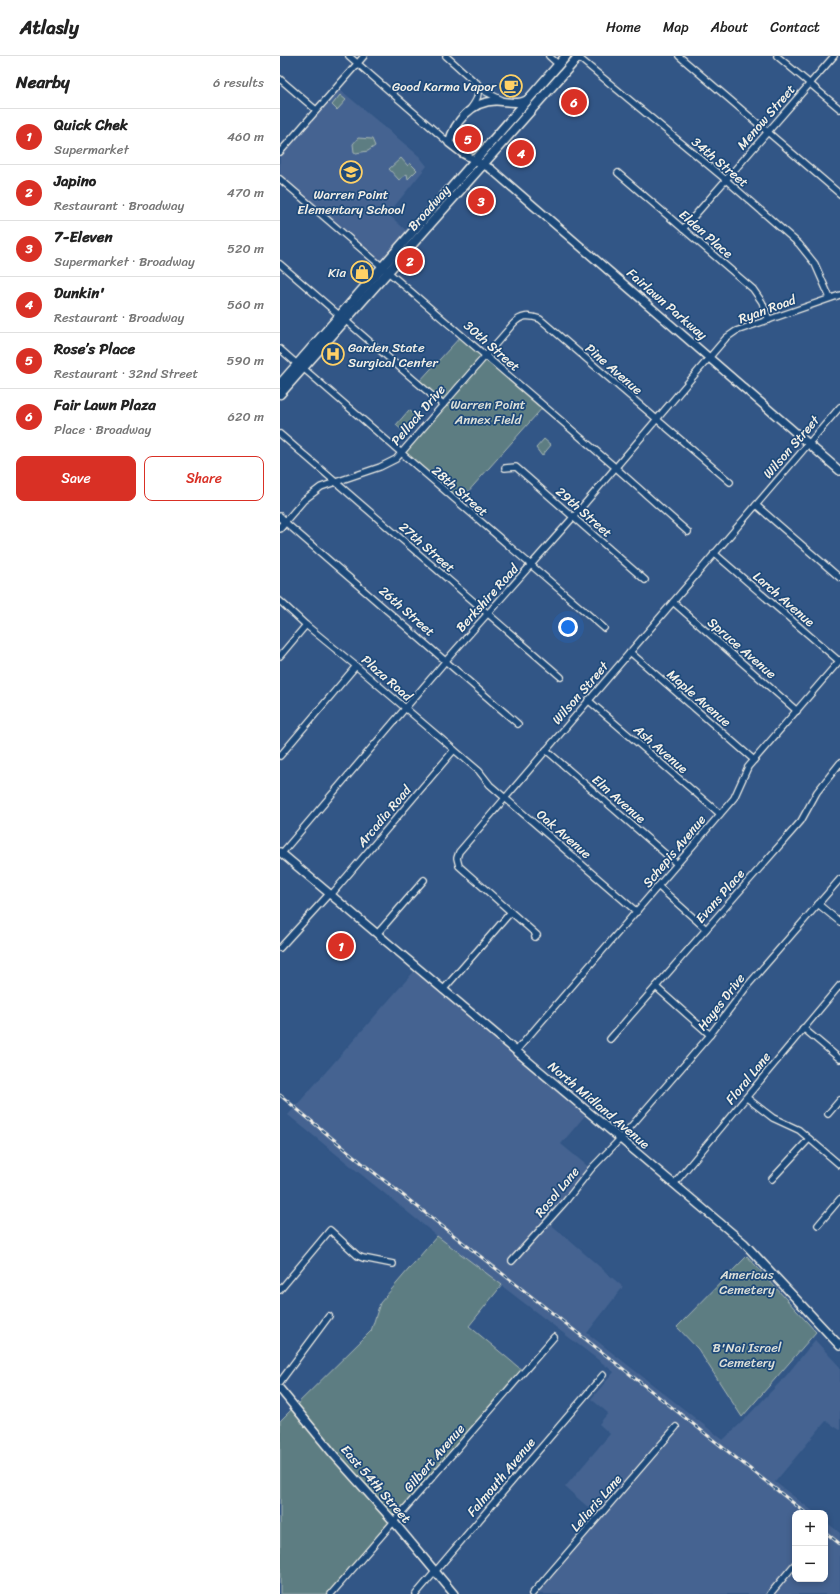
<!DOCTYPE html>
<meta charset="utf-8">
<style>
body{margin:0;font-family:Sriracha,sans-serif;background:#f6f6f6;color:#222}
.controls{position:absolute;right:12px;bottom:12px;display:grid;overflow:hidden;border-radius:8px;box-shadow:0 2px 6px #0003}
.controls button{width:36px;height:36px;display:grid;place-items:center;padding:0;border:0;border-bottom:1px solid #e0e0e0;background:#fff;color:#222;font:20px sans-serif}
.you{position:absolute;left:288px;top:571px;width:14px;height:14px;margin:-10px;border:3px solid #fff;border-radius:50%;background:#1a73e8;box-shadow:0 0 0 6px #1a73e833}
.badge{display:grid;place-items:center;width:26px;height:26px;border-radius:50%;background:#d93025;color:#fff;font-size:13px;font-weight:700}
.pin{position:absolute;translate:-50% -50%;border:2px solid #fff;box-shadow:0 1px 4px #0006}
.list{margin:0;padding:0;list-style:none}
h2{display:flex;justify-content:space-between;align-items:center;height:52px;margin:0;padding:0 16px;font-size:17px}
h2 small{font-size:13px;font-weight:400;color:#767676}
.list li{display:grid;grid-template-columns:26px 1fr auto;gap:12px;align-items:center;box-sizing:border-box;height:56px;padding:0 16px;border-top:1px solid #e0e0e0}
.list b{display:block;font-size:15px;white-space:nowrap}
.list p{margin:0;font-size:13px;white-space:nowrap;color:#767676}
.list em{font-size:13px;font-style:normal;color:#767676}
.actions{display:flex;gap:8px;padding:12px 16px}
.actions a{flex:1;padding:9px 0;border:1px solid #d93025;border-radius:8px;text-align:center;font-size:14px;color:#d93025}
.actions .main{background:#d93025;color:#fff}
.map{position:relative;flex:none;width:560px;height:1538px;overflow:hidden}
header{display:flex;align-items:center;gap:24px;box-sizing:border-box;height:56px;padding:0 20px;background:#fff;border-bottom:1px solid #e0e0e0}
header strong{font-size:19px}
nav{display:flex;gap:22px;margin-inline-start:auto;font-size:14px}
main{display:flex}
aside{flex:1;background:#fff}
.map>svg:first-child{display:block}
.built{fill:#446391}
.green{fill:#5d7d82;stroke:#a8b7b5}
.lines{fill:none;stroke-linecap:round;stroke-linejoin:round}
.minor-casing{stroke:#f4f1e8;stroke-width:8}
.tertiary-casing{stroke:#f4f1e8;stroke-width:10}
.primary-casing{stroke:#f4f1e8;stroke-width:11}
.minor{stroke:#1f4a7a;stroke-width:5.5}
.tertiary{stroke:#1f4a7a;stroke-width:7}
.primary{stroke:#1f4a7a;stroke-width:8}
.rail-casing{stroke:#f4f1e8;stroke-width:3}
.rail{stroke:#1f4a7a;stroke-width:1.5;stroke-dasharray:4.5;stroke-linecap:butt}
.labels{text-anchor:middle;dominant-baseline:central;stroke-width:3.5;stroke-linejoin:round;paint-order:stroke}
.poi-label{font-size:13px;fill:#f4f1e8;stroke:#1f4a7a;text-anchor:end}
.street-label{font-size:13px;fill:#f4f1e8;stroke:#1f4a7a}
.park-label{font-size:13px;fill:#dde0d9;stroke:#1f4a7a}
</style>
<header>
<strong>Atlasly</strong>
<nav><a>Home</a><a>Map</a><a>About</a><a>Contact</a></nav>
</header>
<main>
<aside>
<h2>Nearby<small>6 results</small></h2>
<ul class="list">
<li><span class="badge">1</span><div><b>Quick Chek</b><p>Supermarket</p></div><em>460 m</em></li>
<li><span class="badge">2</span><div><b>Japino</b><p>Restaurant · Broadway</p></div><em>470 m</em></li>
<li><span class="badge">3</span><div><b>7-Eleven</b><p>Supermarket · Broadway</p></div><em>520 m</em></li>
<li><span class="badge">4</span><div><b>Dunkin'</b><p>Restaurant · Broadway</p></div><em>560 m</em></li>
<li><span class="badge">5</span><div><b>Rose’s Place</b><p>Restaurant · 32nd Street</p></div><em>590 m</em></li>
<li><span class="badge">6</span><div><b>Fair Lawn Plaza</b><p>Place · Broadway</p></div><em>620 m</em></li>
</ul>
<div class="actions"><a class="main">Save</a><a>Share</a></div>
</aside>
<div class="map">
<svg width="560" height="1538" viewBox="0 0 560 1538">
<rect width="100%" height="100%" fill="#325686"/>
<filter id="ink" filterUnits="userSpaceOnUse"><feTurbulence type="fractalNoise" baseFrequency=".025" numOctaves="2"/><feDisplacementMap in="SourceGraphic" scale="8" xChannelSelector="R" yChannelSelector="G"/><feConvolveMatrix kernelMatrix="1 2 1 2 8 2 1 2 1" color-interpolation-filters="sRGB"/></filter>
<g filter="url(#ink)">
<!-- built -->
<g class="built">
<polygon points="57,31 139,100 147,110 108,158 130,178 102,211 0,123 0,96"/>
<polygon points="137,912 308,1056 281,1088 311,1113 267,1165 343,1231 307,1277 443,1384 462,1366 505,1321 535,1284 560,1311 560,1374 546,1365 495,1426 535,1457 515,1457 515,1523 545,1523 545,1465 560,1477 560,1538 251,1538 318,1460 285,1431 330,1378 319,1368 328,1357 311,1343 334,1316 157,1180 8,1059"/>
</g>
<!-- green -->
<g class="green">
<polygon points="60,39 66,44 57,54 52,49"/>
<polygon points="78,82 92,83 95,90 88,95 76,97 74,96 73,88"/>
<polygon points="121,102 128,110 130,107 137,114 128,123 127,118 119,124 109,113"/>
<polygon points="182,279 264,350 178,447 120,398 163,349 138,327"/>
<polygon points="129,354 136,360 123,375 116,369"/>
<polygon points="264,383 271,389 262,400 256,392"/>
<polygon points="157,1180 222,1229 189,1270 243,1315 47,1538 0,1538 0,1365 91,1275 100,1247"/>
<polygon points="467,1200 536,1276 462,1361 418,1293 397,1271"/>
</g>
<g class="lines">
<!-- minor casing -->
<g class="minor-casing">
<g id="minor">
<polyline points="69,0 169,87"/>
<polyline points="166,0 206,36 222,44"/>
<polyline points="269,0 279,9"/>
<polyline points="399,0 560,138"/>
<polyline points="497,0 560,53"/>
<polyline points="298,1 446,124 519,188 535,208 550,242"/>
<polyline points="0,23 36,54"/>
<path d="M191 52C197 44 200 38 197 27"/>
<polyline points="0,96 84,0"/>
<polyline points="338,117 473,233 482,246 489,264"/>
<polyline points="0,123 335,411 408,476"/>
<polyline points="403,173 554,0"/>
<polyline points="0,208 59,259"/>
<polyline points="65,264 163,349"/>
<polyline points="0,293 17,308"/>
<polyline points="23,312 324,572"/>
<polyline points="0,378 281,621"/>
<polyline points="225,412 236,411 365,524"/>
<polyline points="476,449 560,522"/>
<polyline points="434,497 559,605"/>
<polyline points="0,545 26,569 76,610 199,715 210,729 357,856"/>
<polyline points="393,546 517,655"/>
<polyline points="350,596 474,704"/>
<polyline points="0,600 26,569"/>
<polyline points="308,644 440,758"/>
<path d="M238 668 5 466 24 444 41 431 100 411 116 403 233 268C241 259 249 259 260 263L450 426"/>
<polyline points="266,694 397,808"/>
<polyline points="0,700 76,610"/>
<polyline points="2,797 163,608 296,458 446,282 456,275 560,239"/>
<polyline points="378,830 426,873"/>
<polyline points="51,839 174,694"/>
<polyline points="538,848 560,866"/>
<polyline points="97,878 144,824"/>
<polyline points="255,881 257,879 179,810 177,802 179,796 560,351"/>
<polyline points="0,892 49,838"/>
<polyline points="376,931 430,979"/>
<polyline points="163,934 231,856"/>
<polyline points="523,972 560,1003"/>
<polyline points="330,983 521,765 537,736 560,707"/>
<polyline points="236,995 454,742 468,711 560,604"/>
<polyline points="467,1042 493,1062 519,1074 560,1109"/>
<polyline points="548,1058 560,1044"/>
<polyline points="492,1123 529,1083"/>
<polyline points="394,1128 560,929"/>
<polyline points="538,1169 560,1143"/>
<polyline points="232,1205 285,1146 311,1113 340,1083 430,979 468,929 560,823"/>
<polyline points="0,1234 50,1174 78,1200 83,1202 113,1208"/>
<polyline points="0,1326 49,1260"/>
<polyline points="51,1538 274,1281"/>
<polyline points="136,1538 323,1319"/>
<polyline points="252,1538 396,1371"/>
<polyline points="490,1538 515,1508"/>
</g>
</g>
<!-- tertiary casing -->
<g class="tertiary-casing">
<g id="tertiary">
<path d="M249 42C241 50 226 45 216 45 192 45 174 66 169 87L182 97 211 113 560 415"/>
<polyline points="0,461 5,466 0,472"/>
<polyline points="0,796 464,1187 560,1290"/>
<polyline points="0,1333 54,1399 114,1466 174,1538"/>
</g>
</g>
<!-- primary casing -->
<g class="primary-casing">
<g id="primary">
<polyline points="0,328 286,0"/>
<polyline points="0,338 299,0"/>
</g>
</g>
<!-- minor -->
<use href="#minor" class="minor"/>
<!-- tertiary -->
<use href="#tertiary" class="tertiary"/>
<!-- primary -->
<use href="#primary" class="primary"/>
<!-- rail casing -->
<g class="rail-casing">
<g id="rail">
<polyline points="0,1039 82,1107 526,1457"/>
<polyline points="545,1476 560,1488"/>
</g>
</g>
<!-- rail -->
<use href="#rail" class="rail"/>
</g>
</g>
<!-- icons -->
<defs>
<g id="cafe-ring" transform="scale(1.15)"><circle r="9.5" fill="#1f4a7a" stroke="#ffd166" stroke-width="1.5"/><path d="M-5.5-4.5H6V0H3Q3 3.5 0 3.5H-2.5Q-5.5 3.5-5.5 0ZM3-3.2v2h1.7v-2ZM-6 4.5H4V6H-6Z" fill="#ffd166"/></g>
<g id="school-ring" transform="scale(1.15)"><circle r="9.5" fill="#1f4a7a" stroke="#ffd166" stroke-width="1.5"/><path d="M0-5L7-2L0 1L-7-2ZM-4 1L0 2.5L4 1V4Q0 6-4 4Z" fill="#ffd166"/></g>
<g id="shop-ring" transform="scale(1.15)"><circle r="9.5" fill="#1f4a7a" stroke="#ffd166" stroke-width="1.5"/><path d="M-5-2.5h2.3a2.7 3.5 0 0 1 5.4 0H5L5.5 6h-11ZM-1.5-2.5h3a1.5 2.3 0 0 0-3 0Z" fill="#ffd166"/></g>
<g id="hospital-ring" transform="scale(1.15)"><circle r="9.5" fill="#1f4a7a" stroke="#ffd166" stroke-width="1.5"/><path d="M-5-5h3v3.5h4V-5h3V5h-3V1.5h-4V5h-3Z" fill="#ffd166"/></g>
</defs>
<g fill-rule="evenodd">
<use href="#cafe-ring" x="231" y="30"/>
<use href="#school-ring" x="71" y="116"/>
<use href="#shop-ring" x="82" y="216"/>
<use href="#hospital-ring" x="53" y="298"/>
</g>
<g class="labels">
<!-- poi labels -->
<g class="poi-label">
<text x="216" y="30">Good Karma Vapor</text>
<text x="71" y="138" text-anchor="middle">Warren Point<tspan x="71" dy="15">Elementary School</tspan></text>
<text x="66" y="216">Kia</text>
<text x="68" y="291" text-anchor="start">Garden State<tspan x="68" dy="15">Surgical Center</tspan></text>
</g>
<!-- street labels -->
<g class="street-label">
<text transform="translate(486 61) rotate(-49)">Menow Street</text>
<text transform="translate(440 106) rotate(40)">34th Street</text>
<text transform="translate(149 152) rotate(-48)">Broadway</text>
<text transform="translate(426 178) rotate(41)">Elden Place</text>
<text transform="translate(387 248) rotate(41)">Fairlawn Parkway</text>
<text transform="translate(487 253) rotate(-20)">Ryan Road</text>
<text transform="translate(212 290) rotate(41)">30th Street</text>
<text transform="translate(334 313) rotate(41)">Pine Avenue</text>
<text transform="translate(138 359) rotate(-49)">Pellack Drive</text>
<text transform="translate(511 391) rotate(-49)">Wilson Street</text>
<text transform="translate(180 435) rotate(41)">28th Street</text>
<text transform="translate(304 456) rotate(41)">29th Street</text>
<text transform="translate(147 491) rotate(41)">27th Street</text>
<text transform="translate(207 542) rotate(-48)">Berkshire Road</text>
<text transform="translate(504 543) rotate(41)">Larch Avenue</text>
<text transform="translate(127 555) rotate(41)">26th Street</text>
<text transform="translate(462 592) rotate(41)">Spruce Avenue</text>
<text transform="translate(107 622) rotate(41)">Plaza Road</text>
<text transform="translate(300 637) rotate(-49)">Wilson Street</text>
<text transform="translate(419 642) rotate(41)">Maple Avenue</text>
<text transform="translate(381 693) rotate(41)">Ash Avenue</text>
<text transform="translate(339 743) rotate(41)">Elm Avenue</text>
<text transform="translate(104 760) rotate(-50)">Arcadia Road</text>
<text transform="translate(284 778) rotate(41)">Oak Avenue</text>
<text transform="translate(394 795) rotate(-50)">Schepis Avenue</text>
<text transform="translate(440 840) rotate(-49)">Evans Place</text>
<text transform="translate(441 946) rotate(-52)">Hayes Drive</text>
<text transform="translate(468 1022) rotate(-51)">Floral Lane</text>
<text transform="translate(319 1049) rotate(40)">North Midland Avenue</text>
<text transform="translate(277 1136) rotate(-50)">Rosol Lane</text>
<text transform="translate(154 1402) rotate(-49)">Gilbert Avenue</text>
<text transform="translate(221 1421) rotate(-50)">Falmouth Avenue</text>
<text transform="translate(96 1428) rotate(49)">East 54th Street</text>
<text transform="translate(316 1447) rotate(-49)">Leliaris Lane</text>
</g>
<!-- park labels -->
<g class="park-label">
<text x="208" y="348">Warren Point<tspan x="208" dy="15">Annex Field</tspan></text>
<text x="467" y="1218">Americus<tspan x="467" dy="15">Cemetery</tspan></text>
<text x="467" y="1291">B'Nai Israel<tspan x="467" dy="15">Cemetery</tspan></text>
</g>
</g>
</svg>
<div class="controls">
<button>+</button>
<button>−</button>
</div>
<div class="you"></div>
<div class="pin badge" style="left:61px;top:890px">1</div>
<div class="pin badge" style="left:130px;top:205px">2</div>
<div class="pin badge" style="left:201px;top:145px">3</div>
<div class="pin badge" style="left:241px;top:97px">4</div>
<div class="pin badge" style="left:188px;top:83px">5</div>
<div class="pin badge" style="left:294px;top:46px">6</div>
</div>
</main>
